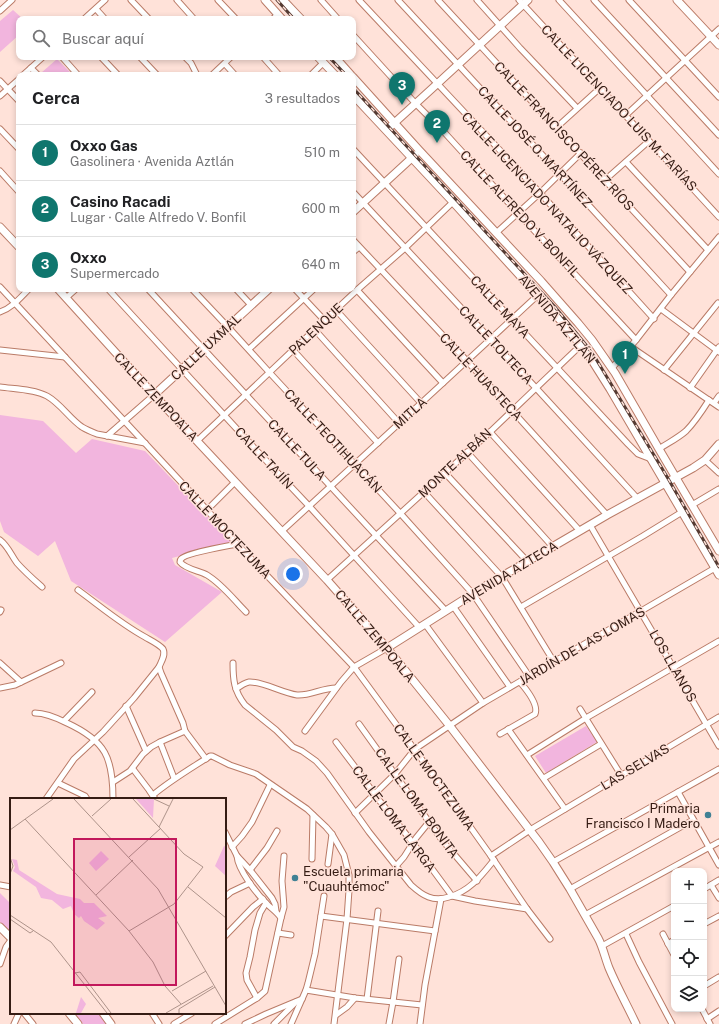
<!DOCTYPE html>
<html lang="es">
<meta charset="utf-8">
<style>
body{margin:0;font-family:"Public Sans",sans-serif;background:#f6f6f6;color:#202124}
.controls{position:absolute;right:12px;bottom:12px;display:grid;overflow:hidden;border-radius:8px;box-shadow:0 2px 6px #0003}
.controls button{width:36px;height:36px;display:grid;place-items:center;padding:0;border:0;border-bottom:1px solid #e0e0e0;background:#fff;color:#202124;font:20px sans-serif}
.you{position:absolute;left:293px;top:574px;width:14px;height:14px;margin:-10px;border:3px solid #fff;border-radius:50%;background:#1a73e8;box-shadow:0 0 0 6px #1a73e833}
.badge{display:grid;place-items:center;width:26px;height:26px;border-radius:50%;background:#0f766e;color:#fff;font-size:13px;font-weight:700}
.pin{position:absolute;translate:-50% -33px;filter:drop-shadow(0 1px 2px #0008)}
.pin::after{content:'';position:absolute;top:21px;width:14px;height:12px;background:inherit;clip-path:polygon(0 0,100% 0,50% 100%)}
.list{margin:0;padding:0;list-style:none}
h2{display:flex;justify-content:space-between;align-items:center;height:52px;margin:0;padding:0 16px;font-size:17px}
h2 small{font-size:13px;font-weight:400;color:#757577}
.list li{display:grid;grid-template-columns:26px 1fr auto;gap:12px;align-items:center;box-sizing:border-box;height:56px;padding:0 16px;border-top:1px solid #e0e0e0}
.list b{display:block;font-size:15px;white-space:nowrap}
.list p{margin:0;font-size:13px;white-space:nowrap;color:#757577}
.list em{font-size:13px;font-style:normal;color:#757577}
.icon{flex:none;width:22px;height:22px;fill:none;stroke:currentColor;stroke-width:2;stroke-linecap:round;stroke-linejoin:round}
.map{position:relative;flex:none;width:719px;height:1024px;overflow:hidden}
.search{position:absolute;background:#fff;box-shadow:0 2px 6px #0003;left:16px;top:16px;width:340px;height:44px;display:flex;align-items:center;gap:10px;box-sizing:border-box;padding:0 14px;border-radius:8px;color:#757577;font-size:15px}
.panel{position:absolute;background:#fff;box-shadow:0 2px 6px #0003;left:16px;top:72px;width:340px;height:220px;border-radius:8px}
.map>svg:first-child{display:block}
.green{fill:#f2b5de}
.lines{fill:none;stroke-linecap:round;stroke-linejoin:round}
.street-casing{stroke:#ba7b67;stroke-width:7}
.secondary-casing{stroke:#ba7b67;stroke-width:9}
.street{stroke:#fff;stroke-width:5}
.secondary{stroke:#fff;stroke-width:7}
.rail-casing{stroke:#553b33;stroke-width:3}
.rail{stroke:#ffe2d9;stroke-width:1.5;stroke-dasharray:4.5;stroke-linecap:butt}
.poi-dot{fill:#408194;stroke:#ffe2d9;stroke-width:1.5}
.labels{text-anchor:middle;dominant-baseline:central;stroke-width:3;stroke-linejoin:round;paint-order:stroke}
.street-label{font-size:13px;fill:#351c14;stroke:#ffe2d9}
.poi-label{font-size:13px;fill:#351c14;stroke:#ffe2d9;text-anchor:end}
.inset-road{fill:none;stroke:#ae938a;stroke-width:1}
.view{fill:#c2185b;fill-opacity:0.15;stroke:#c2185b;stroke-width:2}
.inset-edge{fill:none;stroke:#351c14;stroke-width:2}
</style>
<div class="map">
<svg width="719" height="1024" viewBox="0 0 719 1024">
<rect width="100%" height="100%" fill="#ffe2d9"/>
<!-- green -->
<g class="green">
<polygon points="13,10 23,19 19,19 19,35 0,52 0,21"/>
<polygon points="57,59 70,72 68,75 43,75 41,73"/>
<polygon points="0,415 43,421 76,453 92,439 145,451 232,542 172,558 175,565 222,592 165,642 71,581 55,541 38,556 4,532 0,521"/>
<polygon points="586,726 597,742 546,773 535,756"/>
<polygon points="0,893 11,904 11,933 0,922"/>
<polygon points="74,1013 101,1013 109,1024 83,1024"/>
</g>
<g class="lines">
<!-- street casing -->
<g class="street-casing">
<g id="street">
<polyline points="131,0 149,19"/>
<polyline points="177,0 194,19"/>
<polyline points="218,0 236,19"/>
<polyline points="321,0 338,19"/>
<polyline points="359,0 540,193 654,319"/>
<polyline points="398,0 560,174 671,295"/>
<polyline points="438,0 690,272"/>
<polyline points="477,0 520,48 577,108"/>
<polyline points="519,0 719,217"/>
<polyline points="559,0 719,174"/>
<polyline points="594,0 719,135"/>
<polyline points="629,0 719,97"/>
<polyline points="96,9 105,19"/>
<polyline points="0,11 12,0"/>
<polyline points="84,19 105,0"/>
<polyline points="273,19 278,14"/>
<polyline points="353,35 416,104 444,132 518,213 636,340"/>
<polyline points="62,57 78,75"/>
<polyline points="101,57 118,75"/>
<polyline points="140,57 157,75"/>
<polyline points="185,57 191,63 197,75"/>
<polyline points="263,57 279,75"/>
<polyline points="225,64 235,75"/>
<polyline points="31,68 38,75"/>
<polyline points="23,75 43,57"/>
<polyline points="212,75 231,57"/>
<polyline points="311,75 323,63"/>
<polyline points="0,81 19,101"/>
<polyline points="0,96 19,79"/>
<polyline points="626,115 719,29"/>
<polyline points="557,127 600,88"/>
<polyline points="0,129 19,149"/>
<polyline points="353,149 628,444 638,454 651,459"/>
<polyline points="626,162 708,250"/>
<polyline points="0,171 19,192"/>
<polyline points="605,180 649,141"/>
<polyline points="353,192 536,388 638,499"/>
<polyline points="496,233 540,193 581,153"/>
<polyline points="353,240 467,361 607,515"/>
<polyline points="353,252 359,247"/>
<polyline points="0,287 207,510 237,544 354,667 434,776 491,856 527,909 550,939"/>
<polyline points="108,289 259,453 309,506 419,627"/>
<polyline points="148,289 446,611"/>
<polyline points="192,289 228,327 269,372 400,513 473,594 529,676"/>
<polyline points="236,289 251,305"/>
<polyline points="295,289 325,321"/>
<polyline points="357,290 443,383"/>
<polyline points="66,298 76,289"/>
<polyline points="661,309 719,352"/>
<polyline points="336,310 421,403"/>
<path d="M0 312C12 308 20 298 29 289"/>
<polyline points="315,330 399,423"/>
<polyline points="631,347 719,407"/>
<polyline points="249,349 314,289"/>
<polyline points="0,350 65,357"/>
<polyline points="293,350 378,443"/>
<polyline points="612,368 636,340 671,295 719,237"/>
<polyline points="664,370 718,303"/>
<path d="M0 387C14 389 34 389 47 396 61 404 69 418 82 427 87 430 92 432 97 434L145 443"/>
<polyline points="690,388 719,347"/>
<polyline points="714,403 719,396"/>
<polyline points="490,432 580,531"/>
<polyline points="107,436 154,395"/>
<polyline points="197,441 293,350 357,290 405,248 453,202"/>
<path d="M659 449C668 443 678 438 686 431 695 422 702 411 709 400"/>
<polyline points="467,452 553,547"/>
<polyline points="705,460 719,473"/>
<polyline points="445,473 528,562"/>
<polyline points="424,492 502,577 554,662"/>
<polyline points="692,505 719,489"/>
<polyline points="207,510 235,482"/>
<polyline points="590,525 719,746"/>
<polyline points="282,531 443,383 538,295"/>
<path d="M0 540C8 546 11 555 17 563 25 572 33 579 42 587"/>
<path d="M237 544C228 546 185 553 181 559 180 560 180 561 180 562 185 569 200 571 207 575 222 584 234 600 246 612"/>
<polyline points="327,580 490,432 581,345"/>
<path d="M78 590C100 606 121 624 145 637 150 640 159 644 163 649 166 655 161 662 159 667L161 673 183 723 185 731 206 759"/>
<polyline points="453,606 510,687"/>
<polyline points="521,607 643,536 682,512"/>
<polyline points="0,612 1,610"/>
<polyline points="425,624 483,703"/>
<polyline points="0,663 21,682"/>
<path d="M233 663C233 680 234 691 245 705L276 730 293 747 302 751 316 761 327 773 369 832 411 885C423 896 433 902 449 897 470 891 481 876 494 860"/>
<polyline points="0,688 15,685 61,663"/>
<path d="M236 689C240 686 244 683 249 682 262 681 282 693 297 695 310 696 322 688 336 688"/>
<polyline points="126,706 146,751"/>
<polyline points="580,709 621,775"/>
<path d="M35 713C44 713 59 719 67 723 106 741 113 758 113 799"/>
<polyline points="64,721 92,692"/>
<polyline points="359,724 442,840 477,881"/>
<polyline points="508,729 565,809"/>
<polyline points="305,731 341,682 354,667 387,648"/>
<path d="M500 734 535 714C539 705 526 689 520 682"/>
<polyline points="160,742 174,778"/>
<polyline points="336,742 355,767 375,795 413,843 452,896 475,901 527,909"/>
<polyline points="527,755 586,718 719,641"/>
<polyline points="133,769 149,790 155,799"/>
<polyline points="544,778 601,744"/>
<polyline points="113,782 130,771 143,754 151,747 160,742 185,731"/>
<polyline points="58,783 85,796 87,799"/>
<polyline points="678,792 719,865"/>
<path d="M153 795C171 780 190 769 210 756H212L230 765 256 774 307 809 326 827 332 834 344 855 349 875V890L347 919 334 1024"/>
<polyline points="46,799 74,759 103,732 134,698 159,667"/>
<polyline points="355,813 395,774 415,749 483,703 715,568"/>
<polyline points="225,832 237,856 250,870 272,898 275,904 276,911"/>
<polyline points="232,847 242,836 252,822 270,785"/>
<polyline points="491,856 530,830 719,717"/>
<polyline points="312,859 313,815"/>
<polyline points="553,862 719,769"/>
<polyline points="328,864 332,834"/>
<polyline points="396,866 404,857 416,838 429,822"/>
<polyline points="250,870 267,848 277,831"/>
<polyline points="0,885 11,887"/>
<polyline points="711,885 719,898"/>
<polyline points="570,889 693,820"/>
<polyline points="704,889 719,880"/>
<polyline points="225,897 231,892 250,883"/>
<polyline points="585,915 719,842"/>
<polyline points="321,916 435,931"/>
<polyline points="281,918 284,907 282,881 284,856"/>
<polyline points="704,924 719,916"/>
<polyline points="278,933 291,935"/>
<polyline points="626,934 639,962 672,1024"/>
<polyline points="663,934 674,955"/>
<polyline points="225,936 253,907 263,899"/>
<polyline points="668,944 674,940"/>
<polyline points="602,946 674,906"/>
<polyline points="0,964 6,947 11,940"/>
<polyline points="704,986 719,977"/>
<polyline points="306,990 355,998 422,1005"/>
<polyline points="257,998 247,980 246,973 250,957 255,930 260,913 266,903"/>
<polyline points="367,999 378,911"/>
<polyline points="702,1009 710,1024"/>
<polyline points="24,1013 33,1024"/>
<polyline points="152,1013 159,1024"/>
<polyline points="336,1015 347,1007 355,998"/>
<polyline points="707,1019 719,1011"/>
<polyline points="14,1024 19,1013"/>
<polyline points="174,1024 192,1013"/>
<path d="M215 1024 257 998 265 991 281 918C277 912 272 909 267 904 257 894 238 870 237 856"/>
<polyline points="245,1024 266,1014 302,999"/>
<polyline points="274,1024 296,1002"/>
<polyline points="291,1024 306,990 308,983 315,954 324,896"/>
<polyline points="389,1024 393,1002 399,959"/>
<polyline points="420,1024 425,985 441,899"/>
</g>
</g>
<!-- secondary casing -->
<g class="secondary-casing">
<g id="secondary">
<polyline points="265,0 282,19"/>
<polyline points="283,0 301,19"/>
<polyline points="677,0 719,45"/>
<polyline points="318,57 335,75"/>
<polyline points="335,57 351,75"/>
<polyline points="353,77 419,150 541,281 578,323 592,340 615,373 659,449 719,551"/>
<polyline points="353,95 453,202 561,321 588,354 610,389 719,575"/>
<polyline points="391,126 437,84 528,0"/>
<polyline points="353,212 415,155"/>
<polyline points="0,227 19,247"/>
<path d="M58 289 154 395 327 580 387 648 449 725 539 842 553 862 570 889 598 938C603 947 605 958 609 968 617 987 627 1005 636 1024"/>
<polyline points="154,395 269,289"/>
<polyline points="387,648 487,585 607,515 693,468 705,460 719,444"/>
<polyline points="0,927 11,938"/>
<polyline points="69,1013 78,1024"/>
<polyline points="103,1013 111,1024"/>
</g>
</g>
<!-- street -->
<use href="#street" class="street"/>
<!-- secondary -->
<use href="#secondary" class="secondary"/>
<!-- rail casing -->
<g class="rail-casing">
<g id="rail">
<polyline points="277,0 294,19"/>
<polyline points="329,57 346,75"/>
<polyline points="353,88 555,307 586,345 596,359 666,475 719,567"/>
</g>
</g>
<!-- rail -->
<use href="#rail" class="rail"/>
</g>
<!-- markers -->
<g class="poi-dot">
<circle cx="708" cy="815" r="4"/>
<circle cx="295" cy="878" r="4"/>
</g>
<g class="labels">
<!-- street labels -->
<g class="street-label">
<text transform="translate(619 108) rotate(47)">CALLE LICENCIADO LUIS M. FARÍAS</text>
<text transform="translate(564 136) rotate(47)">CALLE FRANCISCO PÉREZ RÍOS</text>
<text transform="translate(535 147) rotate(47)">CALLE JOSÉ O. MARTÍNEZ</text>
<text transform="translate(547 203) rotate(47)">CALLE LICENCIADO NATALIO VÁZQUEZ</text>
<text transform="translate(520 214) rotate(47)">CALLE ALFREDO V. BONFIL</text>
<text transform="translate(500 307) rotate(47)">CALLE MAYA</text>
<text transform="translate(557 319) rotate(50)">AVENIDA AZTLÁN</text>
<text transform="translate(316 329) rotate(-43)">PALENQUE</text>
<text transform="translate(496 345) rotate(47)">CALLE TOLTECA</text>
<text transform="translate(206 347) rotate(-43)">CALLE UXMAL</text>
<text transform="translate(481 377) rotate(47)">CALLE HUASTECA</text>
<text transform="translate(156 397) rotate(47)">CALLE ZEMPOALA</text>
<text transform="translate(410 413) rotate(-42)">MITLA</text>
<text transform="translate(333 441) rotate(47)">CALLE TEOTIHUACÁN</text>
<text transform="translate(297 450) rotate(47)">CALLE TULA</text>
<text transform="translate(264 458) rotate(47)">CALLE TAJÍN</text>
<text transform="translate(455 463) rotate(-43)">MONTE ALBÁN</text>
<text transform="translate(225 530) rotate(47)">CALLE MOCTEZUMA</text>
<text transform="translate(509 573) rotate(-31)">AVENIDA AZTECA</text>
<text transform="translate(375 636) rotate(50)">CALLE ZEMPOALA</text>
<text transform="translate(582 646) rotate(-30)">JARDÍN DE LAS LOMAS</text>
<text transform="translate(673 666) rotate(60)">LOS LLANOS</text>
<text transform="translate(635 767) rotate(-31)">LAS SELVAS</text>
<text transform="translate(434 777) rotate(54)">CALLE MOCTEZUMA</text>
<text transform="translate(417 803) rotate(54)">CALLE LOMA BONITA</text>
<text transform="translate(394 819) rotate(53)">CALLE LOMA LARGA</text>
</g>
<!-- poi labels -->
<g class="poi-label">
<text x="700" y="808">Primaria<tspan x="700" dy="15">Francisco I Madero</tspan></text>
<text x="303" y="871" text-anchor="start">Escuela primaria<tspan x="303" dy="15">"Cuauhtémoc"</tspan></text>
</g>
</g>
<!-- overview -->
<g transform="translate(10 798)">
<rect width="216" height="216" fill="#ffe2d9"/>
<path d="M126 1H144L143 20 127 2ZM214 48 216 49V78L205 68ZM91 53 99 61 86 73 79 65ZM2 61 7 62 9 72 47 96 70 101 74 105H84L97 118 88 120 95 125 87 132 74 123 71 118 69 120 64 116 61 108 53 111 42 102 31 100 26 89 3 73 5 69ZM71 199 76 206 71 215H66Z" fill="#f2b5de"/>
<path class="inset-road" d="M64 1 148 91 216 208M144 1 159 8M82 18 101 1M15 21 119 133 143 164 155 188 171 206M149 29 163 1M0 32 43 1M0 59 3 68 0 76M119 59 151 30M178 89 216 120M86 97 123 62M0 117 41 144 97 215M0 121 20 135 23 133M119 133 164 106 193 69 174 56 123 1M65 175 70 174 101 215M162 193 196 173M156 215 203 188M169 215V211L205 189"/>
<path class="view" d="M64 41H166V187H64Z"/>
<rect width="216" height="216" class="inset-edge"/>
</g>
</svg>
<div class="controls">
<button>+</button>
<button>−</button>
<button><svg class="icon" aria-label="locate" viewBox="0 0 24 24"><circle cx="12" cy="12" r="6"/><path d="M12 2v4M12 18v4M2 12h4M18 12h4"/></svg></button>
<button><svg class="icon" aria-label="layers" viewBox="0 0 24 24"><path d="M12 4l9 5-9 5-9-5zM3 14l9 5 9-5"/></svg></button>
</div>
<div class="you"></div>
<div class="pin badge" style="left:625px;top:374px">1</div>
<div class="pin badge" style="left:437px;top:143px">2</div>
<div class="pin badge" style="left:402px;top:105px">3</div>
<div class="search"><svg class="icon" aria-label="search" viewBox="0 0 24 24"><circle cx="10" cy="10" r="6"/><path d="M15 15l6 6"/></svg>Buscar aquí</div>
<section class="panel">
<h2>Cerca<small>3 resultados</small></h2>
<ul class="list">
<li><span class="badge">1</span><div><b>Oxxo Gas</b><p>Gasolinera · Avenida Aztlán</p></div><em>510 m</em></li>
<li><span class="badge">2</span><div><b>Casino Racadi</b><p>Lugar · Calle Alfredo V. Bonfil</p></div><em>600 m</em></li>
<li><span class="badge">3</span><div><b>Oxxo</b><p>Supermercado</p></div><em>640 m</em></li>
</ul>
</section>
</div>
